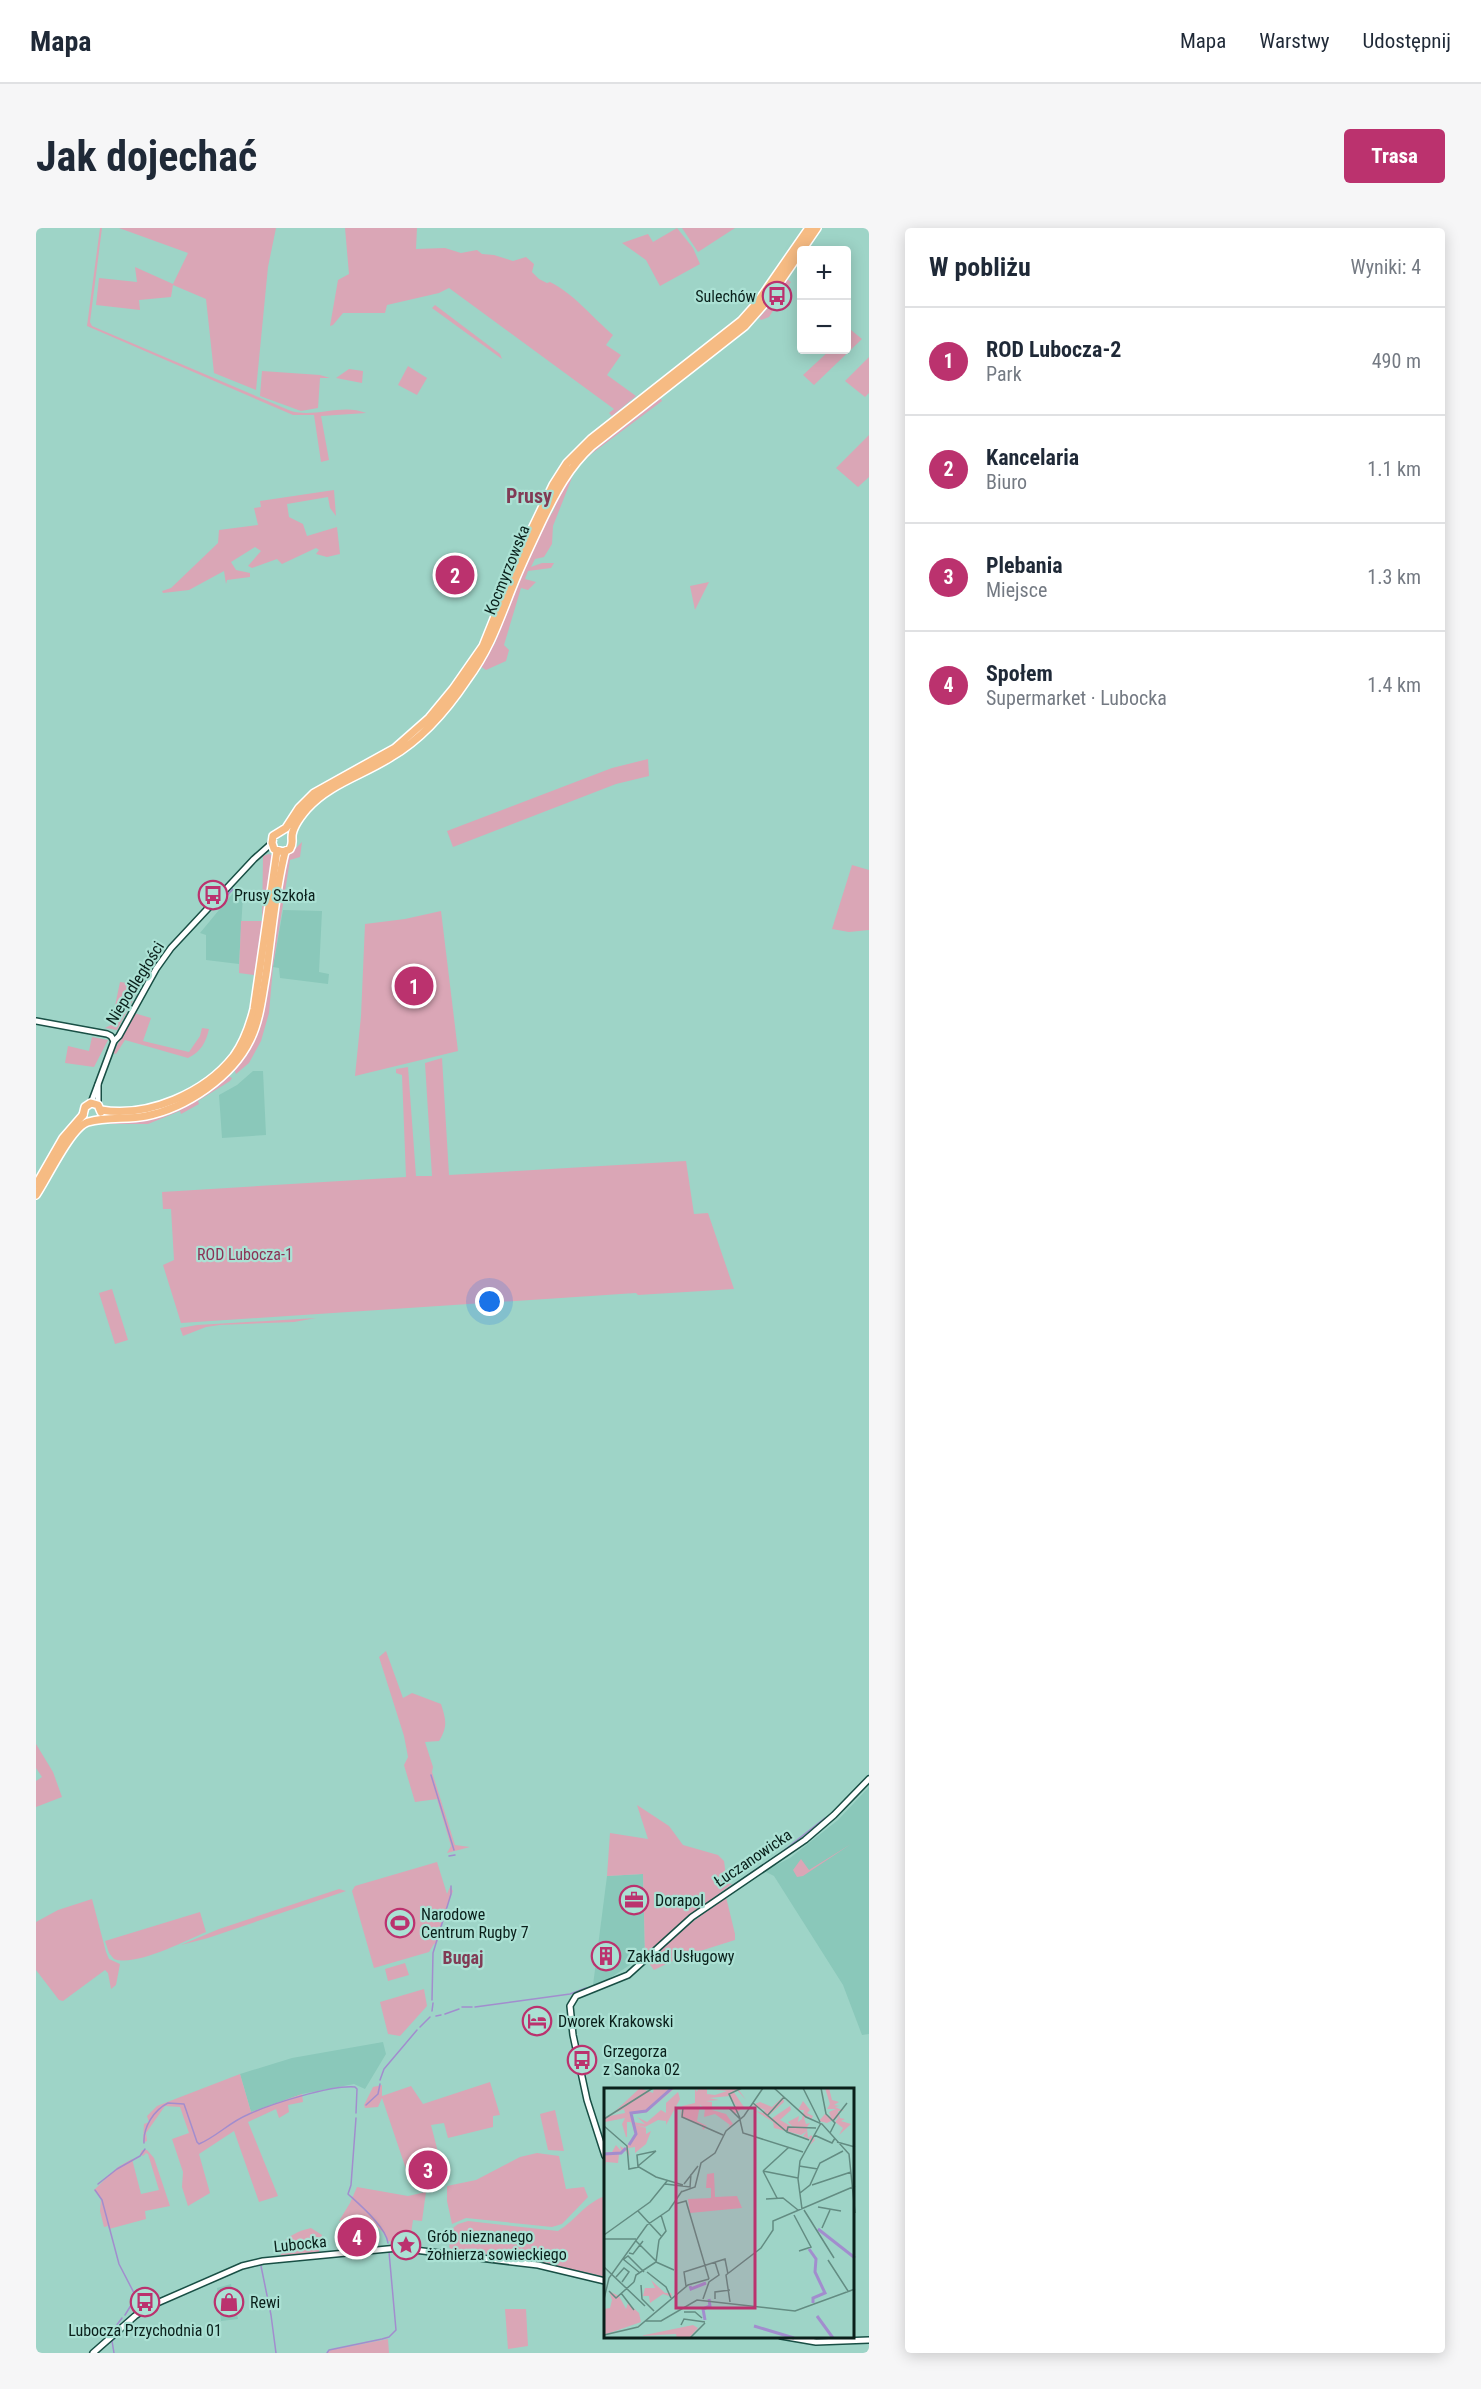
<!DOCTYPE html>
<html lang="pl">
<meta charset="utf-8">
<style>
body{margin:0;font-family:"Roboto Condensed",sans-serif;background:#f6f6f7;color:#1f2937}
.controls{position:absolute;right:18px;top:18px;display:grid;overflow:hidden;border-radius:6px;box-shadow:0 3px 15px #0003}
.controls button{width:54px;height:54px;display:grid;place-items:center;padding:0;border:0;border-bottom:2px solid #e0e1e3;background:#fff;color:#1f2937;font:30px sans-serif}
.you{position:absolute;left:454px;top:1074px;width:21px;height:21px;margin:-15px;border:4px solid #fff;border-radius:50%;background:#1a73e8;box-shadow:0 0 0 9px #1a73e833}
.badge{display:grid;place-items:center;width:39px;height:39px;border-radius:50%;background:#bb326e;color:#fff;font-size:20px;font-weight:700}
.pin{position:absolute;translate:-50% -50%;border:3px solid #fff;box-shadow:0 2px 6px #0006}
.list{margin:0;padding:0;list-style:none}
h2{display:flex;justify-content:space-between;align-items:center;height:78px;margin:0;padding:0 24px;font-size:26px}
h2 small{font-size:20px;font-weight:400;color:#747a83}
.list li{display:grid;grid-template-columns:39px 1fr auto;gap:18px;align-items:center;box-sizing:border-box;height:108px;padding:0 24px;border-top:2px solid #e0e1e3}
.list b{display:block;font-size:22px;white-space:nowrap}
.list p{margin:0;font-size:20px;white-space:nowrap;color:#747a83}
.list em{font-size:20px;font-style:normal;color:#747a83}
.map{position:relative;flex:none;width:833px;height:2125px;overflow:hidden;border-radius:6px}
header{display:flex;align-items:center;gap:36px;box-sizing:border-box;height:84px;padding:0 30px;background:#fff;border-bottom:2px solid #e0e1e3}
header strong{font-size:28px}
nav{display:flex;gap:33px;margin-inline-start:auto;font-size:21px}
.intro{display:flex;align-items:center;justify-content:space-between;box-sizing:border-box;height:144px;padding:0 36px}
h1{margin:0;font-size:42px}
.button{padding:15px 27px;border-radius:6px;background:#bb326e;color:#fff;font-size:21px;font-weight:700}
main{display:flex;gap:36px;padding:0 36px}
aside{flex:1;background:#fff;border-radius:6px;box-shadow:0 3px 15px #0003}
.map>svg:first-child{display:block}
.built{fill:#8ac8ba}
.green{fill:#daa6b6}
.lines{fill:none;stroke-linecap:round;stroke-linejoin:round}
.stream{stroke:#a28dce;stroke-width:1.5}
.minor-casing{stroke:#194f45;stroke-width:8}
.major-casing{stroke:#fff;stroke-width:10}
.minor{stroke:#fff;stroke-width:5}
.major{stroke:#f6bb83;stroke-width:7}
.labels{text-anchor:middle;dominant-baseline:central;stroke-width:4.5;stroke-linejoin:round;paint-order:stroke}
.poi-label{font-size:16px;fill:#0a201b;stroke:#abe1d4;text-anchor:start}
.street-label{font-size:16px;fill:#0a201b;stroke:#abe1d4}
.park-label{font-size:16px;fill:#8b3356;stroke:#abe1d4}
.neighbourhood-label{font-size:18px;font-weight:bold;fill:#813b55;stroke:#abe1d4}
.quarter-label{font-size:20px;font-weight:bold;fill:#813b55;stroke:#abe1d4}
.inset-river{fill:none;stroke:#a28dce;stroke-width:3}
.inset-road{fill:none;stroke:#638c82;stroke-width:1.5}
.view{fill:#bb326e;fill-opacity:0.15;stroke:#bb326e;stroke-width:3}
.inset-edge{fill:none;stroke:#0a201b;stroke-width:3}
</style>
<header>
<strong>Mapa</strong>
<nav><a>Mapa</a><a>Warstwy</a><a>Udostępnij</a></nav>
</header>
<div class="intro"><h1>Jak dojechać</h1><a class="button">Trasa</a></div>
<main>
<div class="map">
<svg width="833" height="2125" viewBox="0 0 833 2125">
<rect width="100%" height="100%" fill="#9ed4c7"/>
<!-- built -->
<g class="built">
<polygon points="202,659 207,667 203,736 170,732 170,707 164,705"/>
<polygon points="247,682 286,683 283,744 293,746 292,756 244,750 243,740 237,739"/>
<polygon points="217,843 227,843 230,907 186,910 183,867 201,857"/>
<polygon points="833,1559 833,1806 826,1807 807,1757 738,1648 728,1643 754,1630 802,1592"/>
<polygon points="607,1646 609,1727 571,1752 557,1757 571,1648"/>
<polygon points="347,1814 350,1826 329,1861 318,1856 266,1866 215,1884 204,1846 256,1830"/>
<polygon points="195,2056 202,2091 185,2093 181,2060"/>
</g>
<!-- green -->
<g class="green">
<path d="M64 0H66L54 94 56 98 255 183C279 190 307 175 330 185L285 188 293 232 285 234 278 187H257L51 98Z"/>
<polygon points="83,0 240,0 232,39 220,162 178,145 170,71 137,57 135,69 103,72 104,82 60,77 63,50 101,54 99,39 137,56 152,25"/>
<path d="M309 0H381L380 21 409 20 425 25 441 22 446 26 458 27 477 33 490 29 498 36 496 44 503 51 511 55 514 54C537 65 556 89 577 107L570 117 585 127 571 147 600 168 576 188 573 185 578 181 413 60 403 65 351 77 349 85H307L297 97 294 98 302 52 313 46Z"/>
<polygon points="641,0 657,20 664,36 624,58 610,32 586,15 612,6 617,14"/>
<polygon points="646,0 699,0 662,24"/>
<polygon points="751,51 755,54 733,89 725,92 723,90 737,74"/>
<polygon points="399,77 464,126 466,131 396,80"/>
<polygon points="815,102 826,111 778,157 767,147 794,122 810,122 811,106"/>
<polygon points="833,129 833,165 829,169 809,153"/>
<polygon points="372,138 391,150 381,167 362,157"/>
<polygon points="313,141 327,143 326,155 300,150"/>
<polygon points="226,143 284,147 294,150 284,150 282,180 265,183 224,168"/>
<polygon points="624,169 626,173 554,227 539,242 517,298 516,316 508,329 499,331 495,339 506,335 518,335 515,340 492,343 489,351 500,354 492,362 485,360 468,417 473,422 470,433 450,442 444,438 459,415 479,358 505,302 518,282 523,265 532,248 552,225"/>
<polygon points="833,207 833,249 822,259 800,240"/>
<polygon points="298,262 300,288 294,280 292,269 251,276 253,289 267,296 271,308 301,299 304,326 291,329 280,326 283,322 280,320 246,336 241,331 216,340 212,338 225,323 219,319 195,334 200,342 214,345 214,349 191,352 190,356 188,343 153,362 127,365 126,363 135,360 182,315 183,302 222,297 218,280 225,279 224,273"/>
<polygon points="673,354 659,382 654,358"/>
<polygon points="612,531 613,548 580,556 417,619 411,603 576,540"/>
<polygon points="266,614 264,629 254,632 237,739 233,785 225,813 213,835 200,846 198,841 218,810 227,787 251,629"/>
<polygon points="233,626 236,627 237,636 218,747 203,745 205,693 226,693 227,628"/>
<polygon points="816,637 833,642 833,702 813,704 796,701"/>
<polygon points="405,683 422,823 319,848 325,788 329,696 369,691"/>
<polygon points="84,754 105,757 81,802 69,800 75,797"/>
<path d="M98 785 115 790 107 813 153 824 164 808 166 800 173 801C170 814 165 824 152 830L89 812 80 826 77 825Z"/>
<polygon points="56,809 72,812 58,839 29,835 32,818 53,823"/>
<polygon points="406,830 413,947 650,933 658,986 672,985 698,1061 602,1067 600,1065 145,1095 127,1037 138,1032 135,981 127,981 126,964 370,949 366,847 360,845 360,841 372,839 380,948 396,948 389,835"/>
<path d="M192 848 196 850 194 853 162 873 163 876 145 886 144 883 112 896H68L67 893C78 894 90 895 100 893 133 889 167 869 192 848Z"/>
<polygon points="76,1061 92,1112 79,1116 63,1065"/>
<polygon points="280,1090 258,1094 184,1097 170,1099 147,1108 144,1100 161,1097"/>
<path d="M350 1423 367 1470 376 1465 405 1476C410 1492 412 1498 403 1513L389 1514 397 1539 396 1544 419 1617 434 1619 411 1625 415 1618 401 1571 379 1574 368 1537 372 1529 368 1508 343 1429Z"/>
<polygon points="0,1516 17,1544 26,1569 0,1579 0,1553 6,1549 0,1540"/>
<polygon points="601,1577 633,1598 647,1617 682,1627 688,1633 691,1655 696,1656 654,1688 609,1727 607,1646 571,1648 574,1605 612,1611"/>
<polygon points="815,1616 767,1648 761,1649 757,1642 765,1631 773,1642"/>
<polygon points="401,1634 411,1666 414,1659 417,1663 409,1683 401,1715 398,1716 393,1724 338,1740 316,1663 319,1658"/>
<polygon points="303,1661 310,1663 172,1710 145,1717 183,1701"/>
<polygon points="690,1669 699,1706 699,1712 645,1729 618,1742 612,1734 651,1698"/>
<polygon points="56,1671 70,1724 73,1731 84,1736 80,1757 75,1761 72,1745 69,1742 27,1773 23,1772 0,1742 0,1694 22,1682"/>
<path d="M164 1684 170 1704C149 1713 99 1739 78 1731L73 1725 69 1713Z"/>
<polygon points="369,1735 373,1747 352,1753 349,1741"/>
<polygon points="388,1761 391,1778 364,1808 352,1806 344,1774"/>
<polygon points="204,1846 215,1884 266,1866 267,1874 252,1877 253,1884 243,1890 240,1881 212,1894 242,1968 223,1974 198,1903 163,1926 174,1965 152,1978 146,1959 147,1944 136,1911 153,1905 144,1879 129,1878 110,1905 111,1913 107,1915 108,1896 113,1894 111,1888 121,1878"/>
<polygon points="454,1854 464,1887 457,1888 457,1899 412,1910 408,1895 395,1897 404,1932 370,1941 346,1870 342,1879 329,1880 328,1877 337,1859 346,1857 346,1868 375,1858 387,1876"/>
<polygon points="519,1882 528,1923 512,1922 504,1886"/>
<polygon points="106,1922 111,1922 118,1930 134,1978 109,1983 110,1991 73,2001 72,1998 68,1999 64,1983 65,1971 58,1962 82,1939 96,1931 105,1966 123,1962 112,1926 110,1925 107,1928 104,1926"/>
<polygon points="501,1925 523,1928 530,1961 548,1959 552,1969 526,1996 516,1999 430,1990 416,1996 411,1973 411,1958 440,1952 484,1929"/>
<polygon points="321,1959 372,1968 390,1964 386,1993 377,1992 374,2013 376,2016 352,2013 347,2004 333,1991 303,1993 314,1975"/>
<path d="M569 1968V2049C522 2037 467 2029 415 2021L413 2019 417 2000 422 1996 432 1993 522 2003C540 1992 549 1975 569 1968Z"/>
<path d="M275 2000 286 2007 283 2024 245 2029 244 2017C254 2007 262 2003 275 2000Z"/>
<polygon points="469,2081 490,2081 492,2118 472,2121"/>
<polygon points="352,2111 353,2125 291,2125 295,2122"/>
</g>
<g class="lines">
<!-- stream -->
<g class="stream">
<polyline points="180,679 197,661"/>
<polyline points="395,1547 418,1622"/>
<polyline points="746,1624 789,1590"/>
<polyline points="413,1628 419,1627"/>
<polyline points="686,1665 740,1628"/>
<polyline points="675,1673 684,1666"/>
<polyline points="396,1772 397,1725 415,1666 415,1658"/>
<polyline points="426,1779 436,1779"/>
<polyline points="439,1779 534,1766 550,1760"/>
<polyline points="396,1783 397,1775"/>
<polyline points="409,1786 423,1781"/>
<polyline points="400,1788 405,1787"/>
<polyline points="384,1799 394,1789"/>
<polyline points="344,1852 348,1841 381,1802"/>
<polyline points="330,1877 342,1866 344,1856"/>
<path d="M320 1890 315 1957 312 1966C324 1977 350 1999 352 2015"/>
<path d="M108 1915C107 1899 118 1882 132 1875L148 1876 161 1914 163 1916C180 1909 194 1894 211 1887 234 1876 295 1857 319 1859L321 1861 320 1885"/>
<polyline points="62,1956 81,1941 104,1928 109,1921"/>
<polyline points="59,1962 66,1972 83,2036 98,2065 97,2074 89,2087"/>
<polyline points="225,2038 235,2087 240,2125"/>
<polyline points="74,2106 86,2090"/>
<polyline points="78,2125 76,2113 83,2106"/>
<polyline points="291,2125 293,2122 346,2111 353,2109 360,2102 353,2024"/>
</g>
<!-- minor casing -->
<g class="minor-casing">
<g id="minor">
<polyline points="0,793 71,806 75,808 78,813"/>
<polyline points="55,875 78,813 83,808 120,741 135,720 218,631 236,615"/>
<polyline points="62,877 62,857"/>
<polyline points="569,1928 551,1872 537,1807 534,1778 540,1768 592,1747 656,1689 769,1612 798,1587 833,1551"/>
<polyline points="745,2108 780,2114 833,2112"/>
<polyline points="57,2125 99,2088 112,2079 206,2038 227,2033 362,2020 502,2037 569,2053"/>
</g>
</g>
<!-- major casing -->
<g class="major-casing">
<g id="major">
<path d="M773 0 721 75 705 93 555 211 531 235 517 257 484 326 447 418 417 461 393 490 359 520 278 565 263 580 250 600 237 608 236 615 238 621 247 624 254 621C257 616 256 615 256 609 256 599 265 588 271 581 293 556 327 547 355 529 386 511 411 482 431 452 456 418 464 389 480 350 488 331 497 312 506 293 520 264 533 239 556 218L709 98 731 73 781 0"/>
<path d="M65 882C112 890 169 865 198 828 208 814 214 797 218 781L241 623"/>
<polyline points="47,887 49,879 55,875 62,877 65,884"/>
<polyline points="0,957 27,910 47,887"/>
<path d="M0 967C11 951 35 899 52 894 71 888 91 892 110 888 150 880 196 849 214 812 224 792 226 768 230 746 236 705 239 663 249 624"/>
</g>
</g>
<!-- minor -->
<use href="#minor" class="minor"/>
<!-- major -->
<use href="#major" class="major"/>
</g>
<!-- icons -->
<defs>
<g id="bus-ring" transform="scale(1.5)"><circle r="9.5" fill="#abe1d4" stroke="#bb326e" stroke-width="1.5"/><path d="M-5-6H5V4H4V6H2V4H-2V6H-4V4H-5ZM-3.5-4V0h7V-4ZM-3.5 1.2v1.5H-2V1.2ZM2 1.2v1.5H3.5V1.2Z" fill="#bb326e"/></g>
<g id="office-ring" transform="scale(1.5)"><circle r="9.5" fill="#abe1d4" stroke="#bb326e" stroke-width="1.5"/><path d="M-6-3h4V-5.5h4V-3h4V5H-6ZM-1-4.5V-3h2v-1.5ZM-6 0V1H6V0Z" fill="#bb326e"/></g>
<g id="stadium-ring" transform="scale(1.5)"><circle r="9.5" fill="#abe1d4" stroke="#bb326e" stroke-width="1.5"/><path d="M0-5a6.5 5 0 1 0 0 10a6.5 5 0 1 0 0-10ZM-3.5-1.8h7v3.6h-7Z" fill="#bb326e"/></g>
<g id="building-ring" transform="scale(1.5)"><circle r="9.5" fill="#abe1d4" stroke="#bb326e" stroke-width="1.5"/><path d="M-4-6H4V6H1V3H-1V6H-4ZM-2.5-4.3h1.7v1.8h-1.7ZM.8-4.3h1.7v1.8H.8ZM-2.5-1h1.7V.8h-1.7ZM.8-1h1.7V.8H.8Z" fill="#bb326e"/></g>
<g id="hotel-ring" transform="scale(1.5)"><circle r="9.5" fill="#abe1d4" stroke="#bb326e" stroke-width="1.5"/><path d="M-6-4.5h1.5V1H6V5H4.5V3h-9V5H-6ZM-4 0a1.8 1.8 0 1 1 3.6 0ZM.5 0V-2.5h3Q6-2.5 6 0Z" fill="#bb326e"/></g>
<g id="sight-ring" transform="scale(1.5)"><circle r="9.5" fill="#abe1d4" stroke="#bb326e" stroke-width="1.5"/><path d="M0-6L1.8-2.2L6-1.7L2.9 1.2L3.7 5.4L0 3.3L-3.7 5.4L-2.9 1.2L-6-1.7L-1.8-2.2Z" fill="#bb326e"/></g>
<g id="shop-ring" transform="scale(1.5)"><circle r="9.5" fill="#abe1d4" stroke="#bb326e" stroke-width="1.5"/><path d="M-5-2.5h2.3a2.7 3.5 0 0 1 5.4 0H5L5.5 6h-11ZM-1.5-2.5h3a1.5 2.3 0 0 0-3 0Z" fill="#bb326e"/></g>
</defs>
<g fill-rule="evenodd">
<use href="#bus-ring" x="741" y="68"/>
<use href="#bus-ring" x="177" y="667"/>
<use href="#office-ring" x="598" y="1672"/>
<use href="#stadium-ring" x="364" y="1695"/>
<use href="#building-ring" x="570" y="1728"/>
<use href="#hotel-ring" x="501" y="1793"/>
<use href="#bus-ring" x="546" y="1832"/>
<use href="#sight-ring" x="370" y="2017"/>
<use href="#bus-ring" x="109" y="2074"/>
<use href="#shop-ring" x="193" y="2074"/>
</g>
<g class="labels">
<!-- poi labels -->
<g class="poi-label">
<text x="720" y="68" text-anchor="end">Sulechów</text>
<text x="198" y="667">Prusy Szkoła</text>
<text x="619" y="1672">Dorapol</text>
<text x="385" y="1686">Narodowe<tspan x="385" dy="18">Centrum Rugby 7</tspan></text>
<text x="591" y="1728">Zakład Usługowy</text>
<text x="522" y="1793">Dworek Krakowski</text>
<text x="567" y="1823">Grzegorza<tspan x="567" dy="18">z Sanoka 02</tspan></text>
<text x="391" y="2008">Grób nieznanego<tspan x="391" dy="18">żołnierza sowieckiego</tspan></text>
<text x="214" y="2074">Rewi</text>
<text x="109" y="2102" text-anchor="middle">Lubocza Przychodnia 01</text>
</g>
<!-- street labels -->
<g class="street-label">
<text transform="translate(471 342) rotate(-68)">Kocmyrzowska</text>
<text transform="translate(99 755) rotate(-58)">Niepodległości</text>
<text transform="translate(717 1630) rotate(-34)">Łuczanowicka</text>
<text transform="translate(264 2016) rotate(-6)">Lubocka</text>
</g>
<!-- park labels -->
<g class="park-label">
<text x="209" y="1026">ROD Lubocza-1</text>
</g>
<!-- neighbourhood labels -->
<g class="neighbourhood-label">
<text x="427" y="1729">Bugaj</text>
</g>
<!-- quarter labels -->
<g class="quarter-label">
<text x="493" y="268">Prusy</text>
</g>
</g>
<!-- overview -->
<g transform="translate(568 1860)">
<rect width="250" height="250" fill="#9ed4c7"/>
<path d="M36 0 49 5 50 0H71L43 24 28 26 29 34 41 36 33 29 43 34 57 22 62 25V15L74 4 76 11 62 37V33L54 32 41 39 29 36 42 40V46L47 43 42 56 31 65V59L24 60 26 68 21 62 15 66 14 75 2 74 0 81V65L8 64 12 57 18 64 16 58 21 61 31 46 27 34H23V49H22L18 36 21 30 1 34 0 29 21 25 20 21 8 26ZM91 0 93 4 94 0H103V6L111 7 123 3 107 1 138 0 135 2 142 12 133 2 129 3 140 19 131 26 127 22 133 20 126 8 105 10 115 12 102 13 108 14V22L122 26 129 36 123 40 126 37 111 26 100 29 101 20 96 17 93 33 103 38 99 42 98 38 77 29 78 18 91 15ZM221 0H225L228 12 235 14 230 17 236 18 231 19 240 23H234L236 30 241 31 237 33 247 36 235 47 239 40 231 34 235 29 223 35 215 33 221 26 227 29 225 24 232 21H223L226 16ZM179 9 180 14 164 28 167 31 186 18 187 22 176 32 190 40 184 34 195 28 194 34 198 31 200 22H194L199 13 206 22 203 25 209 28 207 32 205 28 200 30 202 36 206 35 203 39H207L203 41 204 50 207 47 211 52 206 57 208 53 199 48 203 43 197 47 170 40 169 34 152 23 159 25 161 22 148 17 156 14 168 19ZM110 85 111 109 133 108 138 120 86 125 84 111 107 110V100H102L103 86ZM47 192 61 205H67L68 209 59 206 46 215 45 208H39L41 200H51ZM5 203 15 208 22 221 24 215 35 225 37 234 0 247V221L6 220 8 212ZM89 237 94 240 85 250H73L72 246 36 248Z" fill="#daa6b6"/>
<path class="inset-river" d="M25 57 32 46 27 25 42 23 68 0M0 66 17 65 22 60M214 141 251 170M205 161 212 171 211 184 221 205 209 210V215M86 198 87 201 102 195M213 228 229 250M101 232 99 221 106 218 105 211M150 238 190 250"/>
<path class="inset-road" d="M170 0 202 29 218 36 245 66 251 125M199 0 216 34M217 0 222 26 231 35 226 45M149 15 183 44 205 52M79 20 78 29 119 47M118 20H125L136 31M163 28 180 9M136 30 125 6 138 0M0 31 49 0M136 32 139 45 199 64M229 33 243 15M0 38 23 58 25 81 35 79 52 89 79 97M183 43 184 39 212 40M210 47 228 55 231 50M233 54 251 59M34 78 52 63M195 78 214 81M34 79 33 67 52 63M159 83 194 90M159 83 184 60M159 83 173 110M61 96 86 99 87 86M80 96 94 78M208 97 247 84M77 104 91 99 97 75 111 65 122 43 140 28 159 0M196 105 206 97 216 75 239 63M162 111 179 110 194 122M71 116 82 113 105 191M214 119 237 123M198 121 194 91 196 73 217 35M200 122 230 170M34 123 58 149M190 127 207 159 195 163M218 140 226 122M0 147 46 114 63 93M0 151H32M32 153 52 173M25 165 29 166 39 153M19 171 36 185M20 171 24 168 40 184M224 172 244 203M52 174 70 182M0 179 41 218M43 184 62 199 67 210M12 189 20 180 25 184 18 194M30 194 32 187 52 174 55 152 62 143 57 127M37 197 38 211 50 223M82 198 80 184 121 171 124 186M5 203 12 210 30 194M17 205 30 222M0 211 5 190 43 137 65 122 78 103M99 211 105 194 115 187 111 174M111 211V204L126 202M126 214 122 187 157 160 169 142V133L251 98M80 224H91L98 230M42 233H57L93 212 191 223 251 201M77 237 80 231 101 234M0 247 34 239 84 197 105 191M86 250 101 235"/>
<path class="view" d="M72 20H151V220H72Z"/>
<rect width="250" height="250" class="inset-edge"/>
</g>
</svg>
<div class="controls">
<button>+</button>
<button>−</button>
</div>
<div class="you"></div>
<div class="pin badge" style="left:378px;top:758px">1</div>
<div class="pin badge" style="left:419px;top:347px">2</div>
<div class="pin badge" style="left:392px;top:1942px">3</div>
<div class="pin badge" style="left:321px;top:2009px">4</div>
</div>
<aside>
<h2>W pobliżu<small>Wyniki: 4</small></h2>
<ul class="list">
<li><span class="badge">1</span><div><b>ROD Lubocza-2</b><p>Park</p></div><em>490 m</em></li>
<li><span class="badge">2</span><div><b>Kancelaria</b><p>Biuro</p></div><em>1.1 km</em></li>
<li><span class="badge">3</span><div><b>Plebania</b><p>Miejsce</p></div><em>1.3 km</em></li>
<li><span class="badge">4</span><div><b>Społem</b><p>Supermarket · Lubocka</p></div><em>1.4 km</em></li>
</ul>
</aside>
</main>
